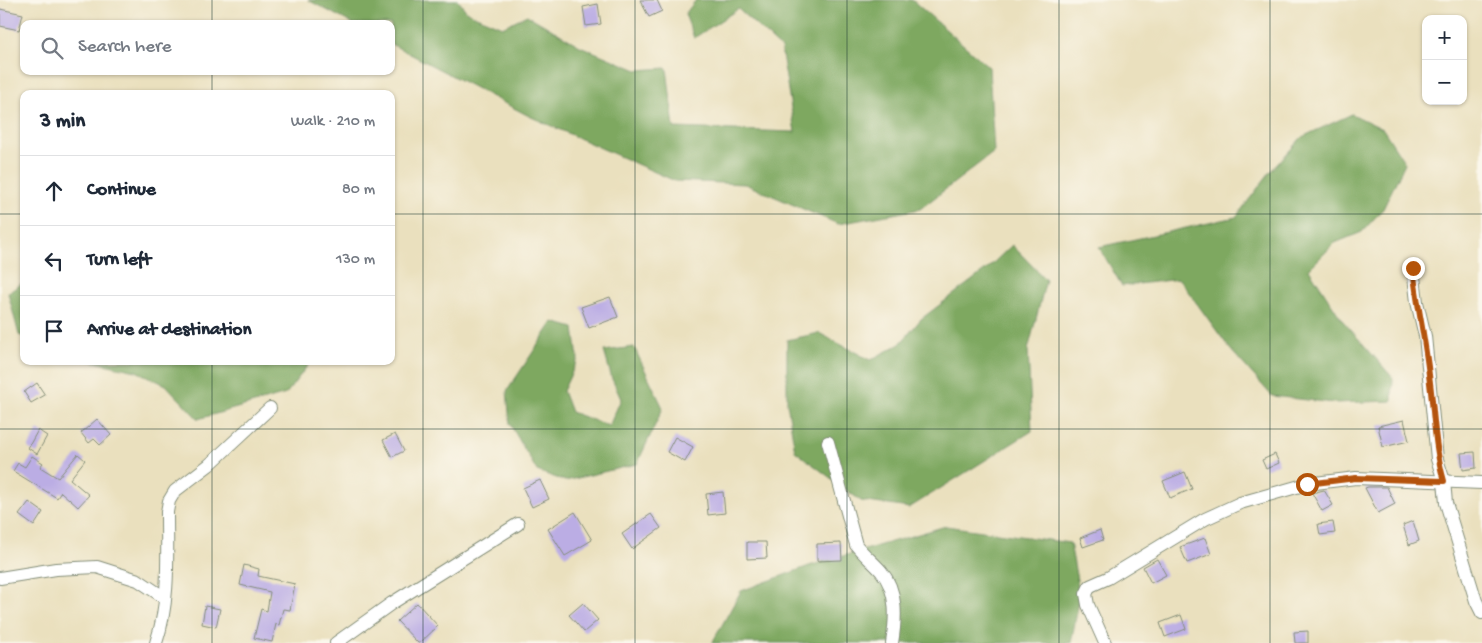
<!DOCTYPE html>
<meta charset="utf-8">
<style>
body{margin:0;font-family:"Gochi Hand",sans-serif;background:#f2f2f3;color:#1f2937}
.controls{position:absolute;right:15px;top:15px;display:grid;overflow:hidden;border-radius:10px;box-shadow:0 1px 4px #0004}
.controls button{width:45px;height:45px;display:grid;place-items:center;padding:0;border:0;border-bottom:1px solid #e0e1e3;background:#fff;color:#1f2937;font:25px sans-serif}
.stop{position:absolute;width:15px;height:15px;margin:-11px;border:4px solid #b45309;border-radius:50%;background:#fff}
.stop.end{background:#b45309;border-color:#fff;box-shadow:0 1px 5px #0008}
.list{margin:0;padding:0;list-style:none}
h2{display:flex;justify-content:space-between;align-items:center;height:65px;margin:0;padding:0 20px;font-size:21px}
h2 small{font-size:16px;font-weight:400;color:#747a83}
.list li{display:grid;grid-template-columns:32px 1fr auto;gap:15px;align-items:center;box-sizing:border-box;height:70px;padding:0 20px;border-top:1px solid #e0e1e3}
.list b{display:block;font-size:19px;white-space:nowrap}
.list em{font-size:16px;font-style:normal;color:#747a83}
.icon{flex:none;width:28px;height:28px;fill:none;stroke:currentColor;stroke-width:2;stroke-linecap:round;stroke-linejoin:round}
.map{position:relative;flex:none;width:1482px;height:643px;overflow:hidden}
.search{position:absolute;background:#fff;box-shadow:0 1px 4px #0004;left:20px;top:20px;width:375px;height:55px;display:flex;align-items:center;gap:12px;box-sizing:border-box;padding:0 18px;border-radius:10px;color:#747a83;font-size:19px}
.panel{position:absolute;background:#fff;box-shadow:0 1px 4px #0004;left:20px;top:90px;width:375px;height:275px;border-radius:10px}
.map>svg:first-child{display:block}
.forest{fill:#7ea860;stroke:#4e724a}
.building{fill:#bbade4}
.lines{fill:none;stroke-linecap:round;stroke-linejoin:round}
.street-casing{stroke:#848e79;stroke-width:14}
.street{stroke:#fff;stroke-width:12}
.route{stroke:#b45309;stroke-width:6}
.grid{fill:none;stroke:#1f3d34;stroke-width:1;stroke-opacity:0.55}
</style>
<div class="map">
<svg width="1482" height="643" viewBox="0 0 1482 643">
<rect width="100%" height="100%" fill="#fbf7ec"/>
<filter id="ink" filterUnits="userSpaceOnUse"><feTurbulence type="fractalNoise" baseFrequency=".02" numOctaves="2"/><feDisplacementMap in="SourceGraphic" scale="10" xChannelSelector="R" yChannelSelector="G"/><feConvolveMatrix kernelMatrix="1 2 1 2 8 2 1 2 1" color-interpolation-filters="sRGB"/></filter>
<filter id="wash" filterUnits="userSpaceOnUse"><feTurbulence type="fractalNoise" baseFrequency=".0096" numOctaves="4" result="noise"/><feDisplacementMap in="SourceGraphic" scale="20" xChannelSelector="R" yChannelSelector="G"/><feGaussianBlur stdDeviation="1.12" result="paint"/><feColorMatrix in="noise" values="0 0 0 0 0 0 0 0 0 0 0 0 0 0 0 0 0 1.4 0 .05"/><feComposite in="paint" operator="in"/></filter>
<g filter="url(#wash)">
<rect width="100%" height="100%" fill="#eae0be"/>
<!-- forest -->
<g class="forest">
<polygon points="308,0 458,0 467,12 502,27 527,15 580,46 637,70 667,68 674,128 795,132 781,48 738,9 694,38 685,14 696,0 912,0 989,67 994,152 920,209 838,224 745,184 675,181 529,116 391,44 391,24 353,24"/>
<polygon points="1352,114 1383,129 1405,163 1383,209 1362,232 1335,243 1309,269 1342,320 1393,378 1392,401 1334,403 1272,396 1230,349 1179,279 1122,286 1099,247 1236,217 1270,172 1302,137"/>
<polygon points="1012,245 1046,280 1028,350 1032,431 909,508 861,501 795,451 787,403 787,340 819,333 870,360 900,344 921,319 987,269"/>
<polygon points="24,282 24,337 19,335 8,293"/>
<polygon points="553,322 574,328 578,359 563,391 571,412 609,426 621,399 612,379 604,351 634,347 663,408 637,464 565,481 537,471 510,424 507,391"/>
<polygon points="90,361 311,361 286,394 198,419 166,385 136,371"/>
<polygon points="946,526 1070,543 1080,596 1071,643 712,643 741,591 809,566"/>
</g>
<g id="blocks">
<!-- building -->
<g class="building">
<polygon points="640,0 657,0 662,11 649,17"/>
<polygon points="598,4 601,24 586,26 583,7"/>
<polygon points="0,9 23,14 19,30 0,26"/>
<polygon points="610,297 618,317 589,328 581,307"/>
<polygon points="37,383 45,395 31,403 24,392"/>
<polygon points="97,419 111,435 100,445 94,439 89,443 81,433"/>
<polygon points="1404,420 1409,441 1383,447 1378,426"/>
<polygon points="38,430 47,436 37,454 28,448"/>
<polygon points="395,434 404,451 392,457 383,440"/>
<polygon points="675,437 693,447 685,462 667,452"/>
<polygon points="1475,452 1476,468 1463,470 1461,453"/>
<polygon points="78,454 85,460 70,479 89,495 78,507 61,492 57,498 13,471 18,463 25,467 32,456 43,463 40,467 58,478"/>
<polygon points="1275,454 1279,463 1266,469 1262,460"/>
<polygon points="1185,472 1192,489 1170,498 1163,481"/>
<polygon points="540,480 549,499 532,507 523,488"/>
<polygon points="1368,487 1387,487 1395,504 1378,513 1365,488"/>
<polygon points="1324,490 1333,505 1322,511 1312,493"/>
<polygon points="723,492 725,513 708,515 706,494"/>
<polygon points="29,502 43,512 34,526 19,515"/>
<polygon points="575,512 592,540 565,556 548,529"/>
<polygon points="651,514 661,528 632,549 622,534"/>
<polygon points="1413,521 1419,541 1409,545 1403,525"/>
<polygon points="1333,522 1335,533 1320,535 1318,524"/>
<polygon points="1100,530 1103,540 1083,547 1080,538"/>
<polygon points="1205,538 1211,554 1187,563 1180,547"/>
<polygon points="747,542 766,542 767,558 747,559"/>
<polygon points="841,543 842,560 817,561 817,544"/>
<polygon points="1157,559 1166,575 1151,583 1143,567"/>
<polygon points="244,565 259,569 258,576 295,584 290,610 283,609 279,625 276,624 272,642 254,638 261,609 267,611 270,592 240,585"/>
<polygon points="417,603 438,626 420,643 418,643 397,621"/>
<polygon points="583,603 598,620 584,632 569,615"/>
<polygon points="205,606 220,609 216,627 202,624"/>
<polygon points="1181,615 1186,629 1165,637 1160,623"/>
<polygon points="1308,631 1308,643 1295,643 1294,632"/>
</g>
</g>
</g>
<g filter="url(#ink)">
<use href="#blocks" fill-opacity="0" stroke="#848e79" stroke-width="1"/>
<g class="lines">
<!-- street casing -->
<g class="street-casing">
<g id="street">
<polyline points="1413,268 1417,302 1425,336 1437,459 1444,481 1446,503 1476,601 1482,613"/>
<path d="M828 442 856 545C864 555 873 562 881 571 898 591 896 619 892 643"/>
<polyline points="0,578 56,569 97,567 138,580 165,598"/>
<path d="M156 643C170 602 167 555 167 512L169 501 175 491 209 465 270 408"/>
<polyline points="336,643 392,603 518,524"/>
<polyline points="1105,643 1088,605 1086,594 1090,586 1108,578 1205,519 1240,503 1307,484 1356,478 1482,483"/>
</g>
</g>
<!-- street -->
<use href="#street" class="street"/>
</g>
</g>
<g class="lines" filter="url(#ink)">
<!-- route -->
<path class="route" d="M1307 484 1356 478 1444 481C1434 446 1434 410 1429 375 1425 339 1417 304 1413 268"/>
</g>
<!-- grid -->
<path class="grid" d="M212 0V24M423 0V643M635 0V643M847 0V643M1059 0V643M1270 0V643M212 71V94M0 214H24M391 214H1482M212 361V643M0 429H1482"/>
</svg>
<div class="controls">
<button>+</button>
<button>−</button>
</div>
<div class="stop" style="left:1307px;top:484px"></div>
<div class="stop end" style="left:1413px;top:268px"></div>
<div class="search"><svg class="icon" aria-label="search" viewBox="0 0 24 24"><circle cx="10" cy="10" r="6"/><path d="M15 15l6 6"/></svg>Search here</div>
<section class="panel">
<h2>3 min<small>Walk · 210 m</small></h2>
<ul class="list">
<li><svg class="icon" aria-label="ahead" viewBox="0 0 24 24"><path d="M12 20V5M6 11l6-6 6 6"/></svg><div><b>Continue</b></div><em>80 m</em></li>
<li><svg class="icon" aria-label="left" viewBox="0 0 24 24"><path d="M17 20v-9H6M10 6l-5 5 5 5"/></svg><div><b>Turn left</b></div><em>130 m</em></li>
<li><svg class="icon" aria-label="arrive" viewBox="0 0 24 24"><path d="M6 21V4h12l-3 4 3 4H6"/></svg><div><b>Arrive at destination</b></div></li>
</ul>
</section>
</div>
